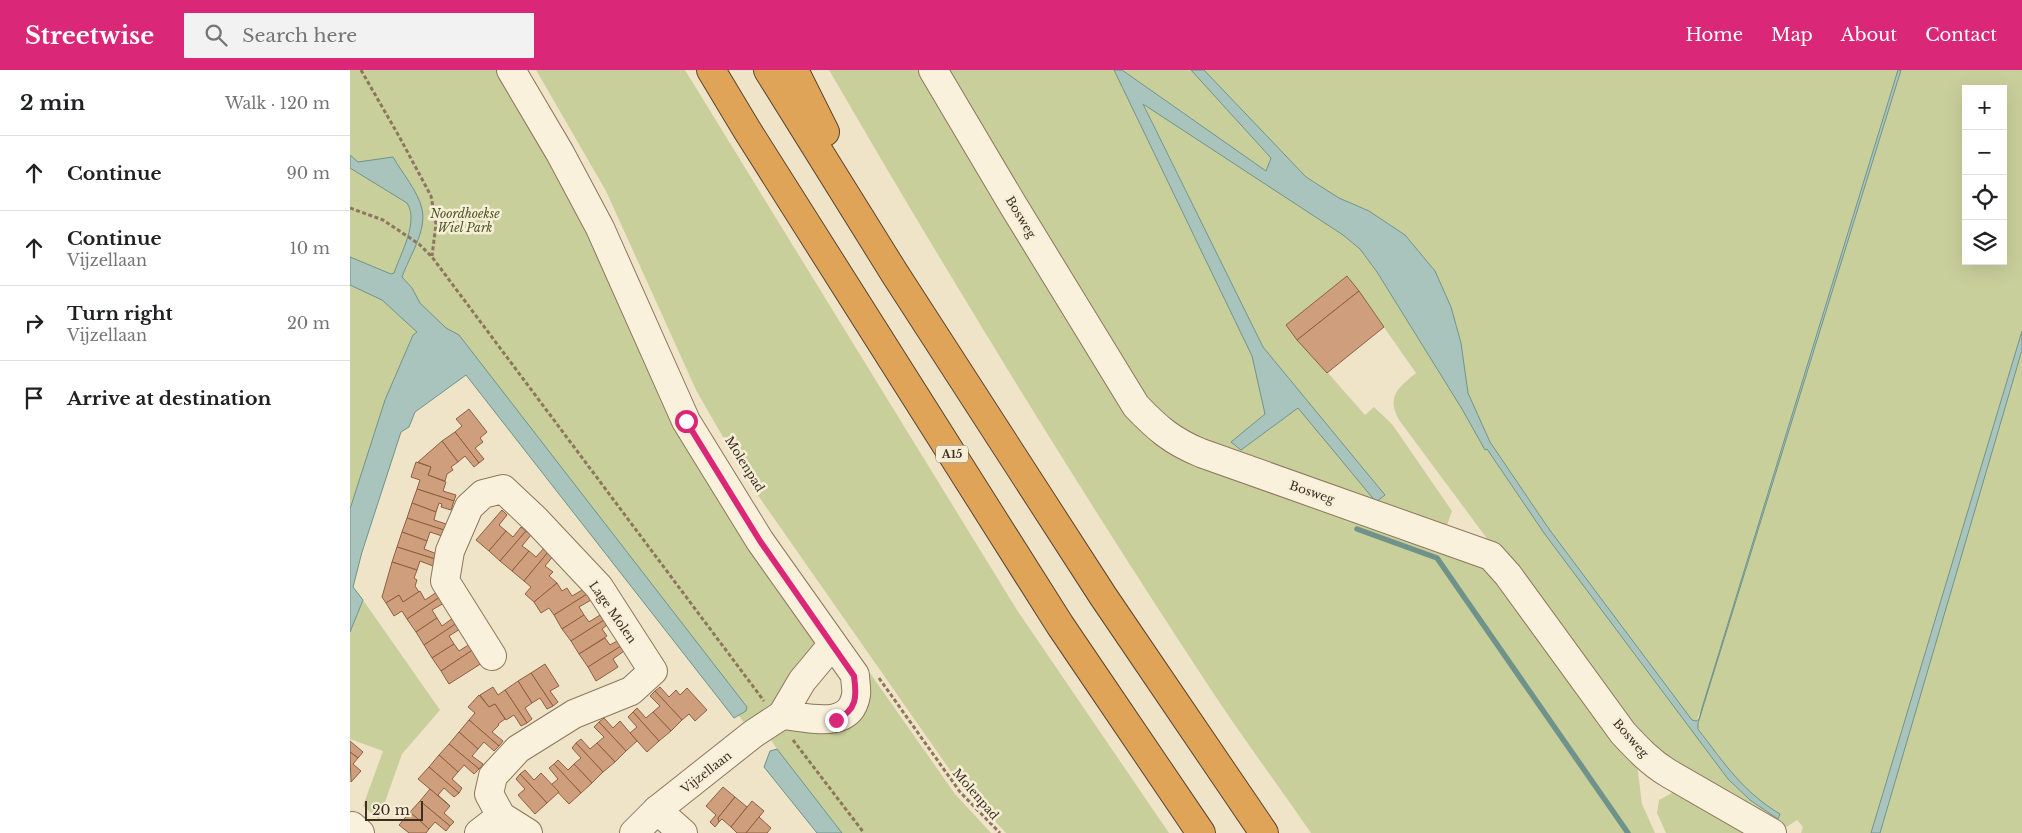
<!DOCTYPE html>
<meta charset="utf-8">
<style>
body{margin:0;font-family:"Libre Baskerville",serif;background:#f2f2f2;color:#202124}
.controls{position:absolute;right:15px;top:15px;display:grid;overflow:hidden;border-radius:0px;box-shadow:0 5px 20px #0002}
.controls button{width:45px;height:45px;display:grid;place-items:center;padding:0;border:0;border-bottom:1px solid #e0e0e0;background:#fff;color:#202124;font:25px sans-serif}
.scale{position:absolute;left:15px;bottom:12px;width:58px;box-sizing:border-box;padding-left:5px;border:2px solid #3d2e20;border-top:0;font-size:14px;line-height:18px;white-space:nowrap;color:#3d2e20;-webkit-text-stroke:4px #f7eed8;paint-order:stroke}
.stop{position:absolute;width:15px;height:15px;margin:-11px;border:4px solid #db2777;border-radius:50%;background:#fff}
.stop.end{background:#db2777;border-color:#fff;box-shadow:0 1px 5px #0008}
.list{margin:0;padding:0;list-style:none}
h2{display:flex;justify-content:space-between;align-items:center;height:65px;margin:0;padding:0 20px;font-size:21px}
h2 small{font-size:16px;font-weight:400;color:#757577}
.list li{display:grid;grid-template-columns:32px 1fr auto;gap:15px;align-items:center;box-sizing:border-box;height:75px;padding:0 20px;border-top:1px solid #e0e0e0}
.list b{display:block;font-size:19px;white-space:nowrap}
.list p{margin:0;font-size:16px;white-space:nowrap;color:#757577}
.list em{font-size:16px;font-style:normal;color:#757577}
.icon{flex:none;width:28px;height:28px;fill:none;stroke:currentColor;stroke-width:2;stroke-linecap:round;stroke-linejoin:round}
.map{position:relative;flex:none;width:1672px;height:763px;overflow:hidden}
header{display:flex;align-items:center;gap:30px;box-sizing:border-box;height:70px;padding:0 25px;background:#db2777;color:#fff}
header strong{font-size:24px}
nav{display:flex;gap:28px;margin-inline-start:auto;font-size:18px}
.search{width:350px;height:45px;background:#f2f2f2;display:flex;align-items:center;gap:12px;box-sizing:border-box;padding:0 18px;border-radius:0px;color:#757577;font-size:19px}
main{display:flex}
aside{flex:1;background:#fff}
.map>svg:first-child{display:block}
.green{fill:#c9cf9b;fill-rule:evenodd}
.water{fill:#a9c4bc;stroke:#6f938a}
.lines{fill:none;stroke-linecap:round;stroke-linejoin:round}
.stream{stroke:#6f938a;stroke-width:5.5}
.building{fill:#cf9f7d;stroke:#8d5f41}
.minor-casing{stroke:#8d765c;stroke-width:30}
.highway-casing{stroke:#5b4430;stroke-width:30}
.path{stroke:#8d765c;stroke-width:3;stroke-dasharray:4 2.5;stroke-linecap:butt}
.minor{stroke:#faf1dc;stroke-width:28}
.highway{stroke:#e0a458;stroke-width:28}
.route{stroke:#db2777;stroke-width:6}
.labels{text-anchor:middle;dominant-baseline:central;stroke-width:5;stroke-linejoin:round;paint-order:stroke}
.shield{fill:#f7eed8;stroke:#756857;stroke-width:1}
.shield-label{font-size:11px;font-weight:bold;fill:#3d2e20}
.park-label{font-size:12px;font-style:italic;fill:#4d5a26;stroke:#f7eed8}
.street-label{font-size:12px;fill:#3d2e20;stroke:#f7eed8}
</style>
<header>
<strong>Streetwise</strong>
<div class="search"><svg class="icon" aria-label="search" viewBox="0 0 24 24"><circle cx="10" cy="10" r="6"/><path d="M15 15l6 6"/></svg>Search here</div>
<nav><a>Home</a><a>Map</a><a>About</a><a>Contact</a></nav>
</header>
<main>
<aside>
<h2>2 min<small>Walk · 120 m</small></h2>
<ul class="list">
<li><svg class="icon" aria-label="ahead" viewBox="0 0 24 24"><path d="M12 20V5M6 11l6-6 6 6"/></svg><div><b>Continue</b></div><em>90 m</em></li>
<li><svg class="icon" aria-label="ahead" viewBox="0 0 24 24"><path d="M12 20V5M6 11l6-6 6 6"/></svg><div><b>Continue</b><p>Vijzellaan</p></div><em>10 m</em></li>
<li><svg class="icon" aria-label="right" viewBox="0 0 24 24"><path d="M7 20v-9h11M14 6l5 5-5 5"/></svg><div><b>Turn right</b><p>Vijzellaan</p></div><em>20 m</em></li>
<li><svg class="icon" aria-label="arrive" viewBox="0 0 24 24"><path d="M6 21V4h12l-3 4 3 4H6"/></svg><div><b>Arrive at destination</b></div></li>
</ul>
</aside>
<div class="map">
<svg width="1672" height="763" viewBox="0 0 1672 763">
<rect width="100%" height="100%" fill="#f0e4c8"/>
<!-- green -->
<g class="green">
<polygon points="0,0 164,0 317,321 493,573 399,659 263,481 91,263 0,488"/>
<polygon points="186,0 335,0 667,540 819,763 656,763 609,713 400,414 347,322 256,121"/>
<path d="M479 0H580L790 350 1137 496 1287 694 1292 734 1305 763H961C925 711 887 660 852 606 722 408 598 205 479 0Z"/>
<path d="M590 0H764L902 286 915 344 882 371 891 380 948 338 1035 425 913 277 793 33 993 165 1010 179 1027 202 1112 339 1135 380 1137 379 1194 463 1378 709 1400 730 1428 748 1430 744C1392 721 1373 693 1348 658V653L1551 0H1672V261L1521 763H1451L1453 757 1447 750 1432 760 1305 687 1247 617 1049 350C1036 326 1048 318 1066 303L998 206 936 255 1015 345 1024 337 1042 354 1102 441 1095 461 836 370 806 350ZM1616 19H1653V191H1616Z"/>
<polygon points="772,0 841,0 921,88 916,101"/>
<polygon points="854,0 1548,0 1352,638 1346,651 1342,650 1199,459 1140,372 1118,323 1111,273 1101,237 1085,201 1055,165 1019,141 989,128 956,107"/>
<polygon points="1672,280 1672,763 1530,763"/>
<polygon points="13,530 90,640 52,684 29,749 13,736 33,681 0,669 0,562"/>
<polygon points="501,576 605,724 641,763 492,763 427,679 419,667 436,656 492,657"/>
<polygon points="1345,722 1413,763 1316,763 1307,743 1309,730 1322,723"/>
</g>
<!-- water -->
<g class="water">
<path d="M764 0H772L916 101 921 88 841 0H854L956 107 989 128 1019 141 1055 165 1085 201 1101 237 1111 273 1118 323 1140 372 1199 459 1342 650 1346 651 1349 649 1352 638 1548 0H1551L1348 653V659C1374 693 1393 722 1430 744L1428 749 1400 730 1378 709 1194 463 1137 379 1135 380 1112 339 1027 202 1010 179 993 165 793 34 913 277 1035 425 1026 432 948 338 891 380 881 372 915 344 902 286Z"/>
<path d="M0 85 8 92 43 87C52 103 68 121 72 139 77 161 59 187 52 207L62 218 70 233 96 258 109 265 397 637 396 641 384 648 116 305 65 342 59 357 51 362 12 482 3 517 13 530 0 562V439L35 330 63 265 67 262 32 230 0 215V187L41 204 44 203C51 183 69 151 57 133L0 98Z"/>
<polygon points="1672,261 1672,280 1530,763 1521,763"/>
<polygon points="427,679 492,763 467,763 414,697 420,681"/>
</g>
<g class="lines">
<!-- stream -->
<polyline class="stream" points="1007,459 1087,488 1278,763"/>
</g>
<!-- building -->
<g class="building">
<polygon points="997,206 1009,221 947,270 936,255"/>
<polygon points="1009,221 1034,257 977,303 947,270"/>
<polygon points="119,339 137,362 130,368 133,372 125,378 134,389 129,393 105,362 112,356 106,349"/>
<polygon points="105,362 129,393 124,397 115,386 108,392 92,371"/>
<polygon points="92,371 108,392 101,397 103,400 97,404 95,411 78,405 81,397 68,392"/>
<polygon points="66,392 81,397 78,405 96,412 93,421 106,425 104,431 67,419 70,410 61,407"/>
<polygon points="67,419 104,431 101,440 91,437 92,434 89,433 86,442 62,433"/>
<polygon points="62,433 86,442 84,450 96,454 94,460 57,448"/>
<polygon points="152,440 157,445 149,455 156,461 139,481 126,470"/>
<polygon points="57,448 94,460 92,466 80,462 77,471 52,462"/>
<polygon points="171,457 176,461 150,491 139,481 156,461 163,467"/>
<polygon points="176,461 181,465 172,476 179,481 162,501 150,491"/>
<polygon points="52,462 77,471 74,479 87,484 85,489 47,477"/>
<polygon points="47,477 85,489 83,496 70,491 67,500 42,492"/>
<polygon points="195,477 199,481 174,511 162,501 179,481 186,487"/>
<polygon points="199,481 204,485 195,496 203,502 199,506 207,513 184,532 175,524 181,517 174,511"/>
<polygon points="42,492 67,500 64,508 67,510 65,516 69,522 53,532 49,525 36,533 32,527"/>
<polygon points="207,513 212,521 217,518 222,526 234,519 237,524 204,545 199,538 191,543 184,532"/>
<polygon points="70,521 75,530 87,522 90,527 57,549 52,541 44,546 36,533 49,525 53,532"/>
<polygon points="237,524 241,530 229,537 234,545 212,559 204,545"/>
<polygon points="90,527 94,533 82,540 87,548 66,562 57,549"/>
<polygon points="234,545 239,552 250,545 254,550 221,571 212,559"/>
<polygon points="87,548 92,556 103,548 107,553 74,575 66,562"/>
<polygon points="254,550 257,555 252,559 257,566 229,584 221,571"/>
<polygon points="107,553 110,559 99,566 104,574 82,588 74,575"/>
<polygon points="255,568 260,575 267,571 271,576 238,597 229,584"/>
<polygon points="104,574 109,581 120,574 124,579 91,601 82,588"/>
<polygon points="271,576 274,581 263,589 268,597 246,611 238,597"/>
<polygon points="124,579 132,593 99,614 91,601"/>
<polygon points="195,594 209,616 200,621 208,632 203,636 181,603"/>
<polygon points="181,603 203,636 197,639 190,628 182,633 168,611"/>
<polygon points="168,611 182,633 175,638 182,649 177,653 155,620"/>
<polygon points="143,617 148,625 155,620 177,653 171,656 164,645 156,650 145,634 139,637 130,625"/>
<polygon points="310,617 319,627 326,620 330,625 337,618 357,640 345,651 339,644 332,650 305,621"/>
<polygon points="305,621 332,650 321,661 303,642 310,636 300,626"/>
<polygon points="129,625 139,637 145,634 155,649 148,654 149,655 142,662 153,671 149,676 119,650 125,643 118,637"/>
<polygon points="287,638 296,648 303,642 321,661 309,671 283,642"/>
<polygon points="283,642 309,671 297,682 280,663 287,657 278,647"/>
<polygon points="254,648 263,658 270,651 287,671 276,681 249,652"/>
<polygon points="119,650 149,676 144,681 134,672 128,679 109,662"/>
<polygon points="249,652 276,681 265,692 247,673 254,667 244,657"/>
<polygon points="109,662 128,679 122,686 133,694 129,699 99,674"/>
<polygon points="231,669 240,679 247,673 265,692 253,702 226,673"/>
<polygon points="0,671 13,682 8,688 0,682"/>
<polygon points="226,673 253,702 242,713 224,694 231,688 222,678"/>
<polygon points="99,674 129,699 124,704 114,695 108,702 89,685"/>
<polygon points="0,682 8,688 3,694 11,701 1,712"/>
<polygon points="89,685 108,702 102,709 112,718 109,723 79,697"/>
<polygon points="208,690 218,700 224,694 242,713 231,723 204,694"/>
<polygon points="204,694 231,723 219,734 201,715 208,709 199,698"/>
<polygon points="79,697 109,723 104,727 94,718 88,725 100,736 68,709"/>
<polygon points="175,700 184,710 191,703 209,722 197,733 170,704"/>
<polygon points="170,704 197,733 185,744 168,725 175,719 166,709"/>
<polygon points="373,717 385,727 368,748 369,752 365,757 360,752 366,745 356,736"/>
<polygon points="80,719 100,736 94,743 104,752 100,756 70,731"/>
<polygon points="385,727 397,737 381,757 372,749 369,752 368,748"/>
<polygon points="70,731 100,756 96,761 85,752 79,759 60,742"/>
<polygon points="402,731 414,741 396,763 387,763 381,757"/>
<polygon points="60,742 79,759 76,763 59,763 49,755"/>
<polygon points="409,747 421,758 417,763 396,763"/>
</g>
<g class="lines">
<!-- minor casing -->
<g class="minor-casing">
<g id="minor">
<path d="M161 0 210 83 250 158 336 351 410 471 505 605C505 612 507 619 506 625 500 661 458 647 432 645L452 611 482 575"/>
<path d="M583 0 663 135 786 336C808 359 822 371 851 383L1141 486 1158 505 1273 663C1287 678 1300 692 1318 703L1422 763"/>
<polyline points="142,586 95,511 100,481 119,437 133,424 153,419 186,450 249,517 303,601 281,621 224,644 168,679 143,706 139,724 151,746 178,763"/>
<polyline points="307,740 333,763"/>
<polyline points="2,756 10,763"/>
<polyline points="129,763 151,746"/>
<polyline points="284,763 307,740 403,664 432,645"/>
</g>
</g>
<!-- highway casing -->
<g class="highway-casing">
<g id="highway">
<polyline points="361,0 397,60 710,555 851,763"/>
<polyline points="418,0 545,204 753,526 914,763"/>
<polyline points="444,0 475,62"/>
</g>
</g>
<!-- path -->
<g class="path">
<polyline points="11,0 50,68 81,126 86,154 82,186"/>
<polyline points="0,138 33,150 69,174 82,187 414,631"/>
<polyline points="529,608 610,722 650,763"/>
<polyline points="443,670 514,763"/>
</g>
<!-- minor -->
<use href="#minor" class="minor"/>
<!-- highway -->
<use href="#highway" class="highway"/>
</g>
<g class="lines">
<!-- route -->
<path class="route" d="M336 351 410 471 504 606C507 627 507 640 486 650"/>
</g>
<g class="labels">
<!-- shield labels -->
<rect class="shield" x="586" y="375.5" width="32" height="17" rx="4"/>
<g class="shield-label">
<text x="602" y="384">A15</text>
</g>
<!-- park labels -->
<g class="park-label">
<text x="115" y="143">Noordhoekse<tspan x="115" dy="14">Wiel Park</tspan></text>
</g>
<!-- street labels -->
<g class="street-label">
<text transform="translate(671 147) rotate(59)">Bosweg</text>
<text transform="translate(395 394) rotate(58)">Molenpad</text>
<text transform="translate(962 422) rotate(19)">Bosweg</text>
<text transform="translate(263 542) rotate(55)">Lage Molen</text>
<text transform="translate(1281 668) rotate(49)">Bosweg</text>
<text transform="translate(356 702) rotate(-38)">Vijzellaan</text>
<text transform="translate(626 724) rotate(49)">Molenpad</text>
</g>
</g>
</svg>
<div class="controls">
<button>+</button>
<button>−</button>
<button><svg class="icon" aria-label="locate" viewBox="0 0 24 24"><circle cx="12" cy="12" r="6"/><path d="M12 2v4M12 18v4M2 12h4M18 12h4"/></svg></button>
<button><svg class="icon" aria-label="layers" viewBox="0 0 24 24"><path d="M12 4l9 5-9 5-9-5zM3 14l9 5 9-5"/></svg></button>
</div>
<div class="scale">20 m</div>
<div class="stop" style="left:336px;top:351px"></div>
<div class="stop end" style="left:486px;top:650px"></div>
</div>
</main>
